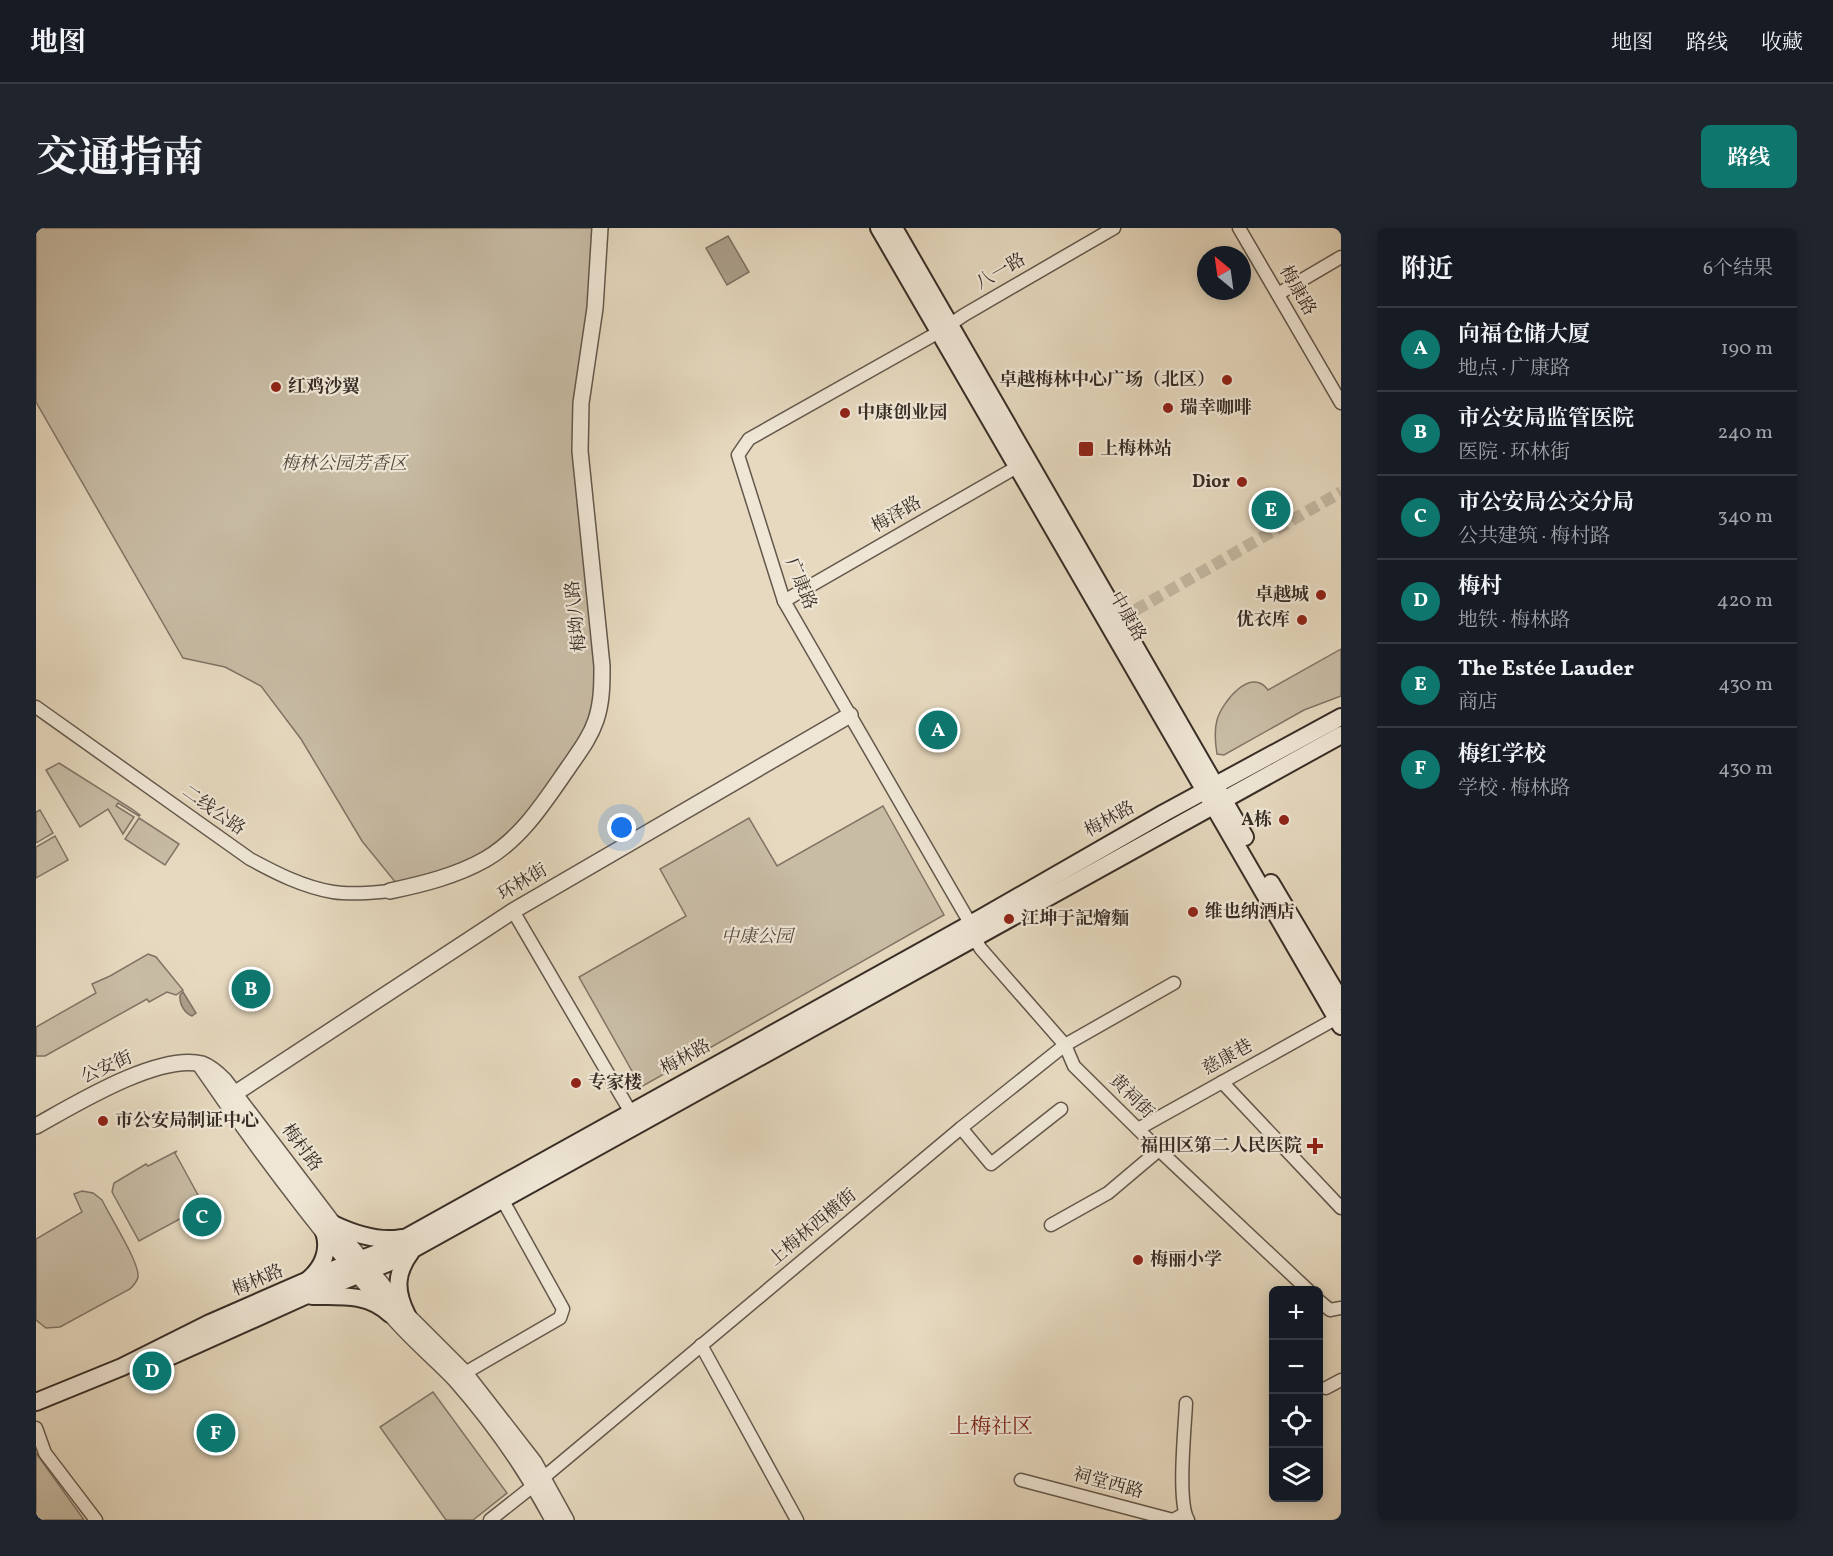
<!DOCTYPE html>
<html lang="zh">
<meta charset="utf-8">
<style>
body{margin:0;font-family:Vollkorn,"Noto Serif SC",serif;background:#20242c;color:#f1f3f6}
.controls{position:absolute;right:18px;bottom:18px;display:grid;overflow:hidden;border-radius:9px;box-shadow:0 3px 15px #0003}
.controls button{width:54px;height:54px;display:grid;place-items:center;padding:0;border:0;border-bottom:2px solid #363941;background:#171b24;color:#f1f3f6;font:30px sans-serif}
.compass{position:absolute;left:1161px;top:18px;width:54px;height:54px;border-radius:50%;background:#171b24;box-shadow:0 3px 15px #0003;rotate:331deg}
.you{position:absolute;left:586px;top:600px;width:21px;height:21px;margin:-15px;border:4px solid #fff;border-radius:50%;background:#1a73e8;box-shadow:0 0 0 9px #1a73e833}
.badge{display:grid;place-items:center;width:39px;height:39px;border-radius:50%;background:#0f766e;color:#fff;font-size:20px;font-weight:700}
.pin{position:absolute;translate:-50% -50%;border:3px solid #fff;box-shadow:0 2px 6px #0006}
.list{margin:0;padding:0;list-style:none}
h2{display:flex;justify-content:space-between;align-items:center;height:78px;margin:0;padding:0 24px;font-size:26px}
h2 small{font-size:20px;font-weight:400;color:#9ea1a6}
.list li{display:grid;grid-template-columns:39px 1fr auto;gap:18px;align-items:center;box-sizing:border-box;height:84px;padding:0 24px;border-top:2px solid #363941}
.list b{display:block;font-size:22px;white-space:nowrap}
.list p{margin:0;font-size:20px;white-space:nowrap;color:#9ea1a6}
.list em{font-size:20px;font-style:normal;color:#9ea1a6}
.icon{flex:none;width:33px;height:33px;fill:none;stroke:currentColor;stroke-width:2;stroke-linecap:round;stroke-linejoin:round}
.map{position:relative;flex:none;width:1305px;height:1292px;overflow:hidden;border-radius:9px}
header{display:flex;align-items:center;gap:36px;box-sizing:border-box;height:84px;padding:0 30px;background:#171b24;border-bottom:2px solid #363941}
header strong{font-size:28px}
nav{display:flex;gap:33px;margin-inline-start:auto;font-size:21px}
.intro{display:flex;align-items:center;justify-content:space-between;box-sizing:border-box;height:144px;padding:0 36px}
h1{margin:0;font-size:42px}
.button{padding:15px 27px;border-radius:9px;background:#0f766e;color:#fff;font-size:21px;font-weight:700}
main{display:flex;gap:36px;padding:0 36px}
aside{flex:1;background:#171b24;border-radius:9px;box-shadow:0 3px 15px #0003}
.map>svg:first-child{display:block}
.green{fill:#c8bca5;stroke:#807466;stroke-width:1.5}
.water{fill:#ab9f8b;stroke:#7d7163;stroke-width:1.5}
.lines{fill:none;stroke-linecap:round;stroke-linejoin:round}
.minor-tunnel{stroke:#c3b7a0;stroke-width:12;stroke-dasharray:12 6;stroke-linecap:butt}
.minor-casing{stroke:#64584c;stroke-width:15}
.tertiary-casing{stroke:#64584c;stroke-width:18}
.secondary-casing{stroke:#382d26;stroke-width:20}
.minor{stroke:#efe6d5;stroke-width:12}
.tertiary{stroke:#efe6d5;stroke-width:15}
.secondary{stroke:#efe6d5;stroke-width:16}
.poi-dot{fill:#8f2418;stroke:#efe6d5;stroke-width:2}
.labels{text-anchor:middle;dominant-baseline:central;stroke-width:4.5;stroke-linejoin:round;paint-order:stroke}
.street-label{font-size:18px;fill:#382d26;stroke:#efe6d5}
.poi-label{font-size:18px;font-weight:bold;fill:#382d26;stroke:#efe6d5;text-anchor:start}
.park-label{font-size:18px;font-style:italic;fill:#554a3f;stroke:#efe6d5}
.quarter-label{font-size:21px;fill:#7a1f14;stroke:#efe6d5}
</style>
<header>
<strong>地图</strong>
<nav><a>地图</a><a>路线</a><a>收藏</a></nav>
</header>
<div class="intro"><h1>交通指南</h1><a class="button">路线</a></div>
<main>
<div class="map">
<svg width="1305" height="1292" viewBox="0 0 1305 1292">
<rect width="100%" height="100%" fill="#e6d9bf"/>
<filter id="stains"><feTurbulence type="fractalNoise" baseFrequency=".00333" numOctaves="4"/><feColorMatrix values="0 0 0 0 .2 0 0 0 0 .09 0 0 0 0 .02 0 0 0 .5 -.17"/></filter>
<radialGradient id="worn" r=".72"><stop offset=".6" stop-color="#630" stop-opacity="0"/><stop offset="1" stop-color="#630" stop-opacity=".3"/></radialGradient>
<!-- green -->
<g class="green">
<polygon points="0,0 564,0 545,175 562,395 561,490 511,570 435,638 360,655 326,613 265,511 225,458 189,439 147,430 0,174"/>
<path d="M1305 421V468L1268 482 1188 527 1181 526C1179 514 1178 503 1181 492 1186 474 1215 438 1232 462Z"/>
<polygon points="23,535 96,581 104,587 103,588 82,575 80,578 98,589 87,606 72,581 44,599 10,542"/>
<polygon points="847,578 908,687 605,859 543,749 650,688 624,641 713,590 741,638"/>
<polygon points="4,582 17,605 0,615 0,584"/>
<polygon points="103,590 143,616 129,637 89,611"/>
<polygon points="19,608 32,632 0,650 0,619"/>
<polygon points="112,726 120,729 147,762 140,767 131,764 113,774 111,771 9,828 0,828 0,799 60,765 56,756 74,748"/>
<polygon points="141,923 139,925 168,978 103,1013 76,964 78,955 110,936 112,938"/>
<path d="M46 963 57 965 66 972C73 987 104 1035 102 1049 101 1054 98 1057 94 1061L24 1099 10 1100 0 1092V1011L46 984 38 966Z"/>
<polygon points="397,1164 471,1265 437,1292 410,1292 344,1199"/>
<polygon points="0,1225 48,1292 0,1292"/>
</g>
<!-- water -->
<g class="water">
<polygon points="692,8 713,44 691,57 670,20"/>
<path d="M147 764 160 785 156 788C148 785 143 775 144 767Z"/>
</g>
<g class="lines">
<!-- minor-tunnel -->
<polyline class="minor-tunnel" points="1084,391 1305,264"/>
<!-- minor casing -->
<g class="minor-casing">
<g id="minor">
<polyline points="1203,0 1305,175"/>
<polyline points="1242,66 1305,29"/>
<polyline points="748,373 986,236"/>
<path d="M0 479 214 631C240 645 267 659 297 664 316 667 336 665 354 663"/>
<polyline points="477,683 594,883"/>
<polyline points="934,695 748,373 702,227 713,211 903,104 928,87 1078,0"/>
<polyline points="938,710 945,721 1029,817 1038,838 1123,922 1272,1062"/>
<polyline points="1186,854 1305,980"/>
<polyline points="925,900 955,936 1025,881"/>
<polyline points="1102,901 1301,790"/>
<polyline points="1015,997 1072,965 1123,922"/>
<polyline points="1282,1072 1294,1082 1305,1080"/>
<polyline points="665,1117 761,1292"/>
<polyline points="422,1149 524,1090 527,1081 466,971"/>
<polyline points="1290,1160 1305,1152"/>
<path d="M1150 1175C1149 1199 1141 1274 1152 1292"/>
<polyline points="0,1200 9,1225 60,1292"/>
<polyline points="985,1252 1137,1292 1148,1286"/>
<polyline points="454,1292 507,1250 925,900 1029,817 1138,755"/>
</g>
</g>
<!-- tertiary casing -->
<g class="tertiary-casing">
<g id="tertiary">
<path d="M354 663C387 656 420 648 450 631 486 610 509 573 532 540 543 524 554 510 560 492 566 474 566 456 566 438L544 223 545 175 559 80 564 0"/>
<path d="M165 838C223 923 286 1005 352 1083 372 1108 397 1128 419 1151 457 1194 490 1241 517 1292"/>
<polyline points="189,872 477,683 814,487"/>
<path d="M0 898C38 877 122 825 166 836 174 839 182 846 188 852L312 1015 371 1087 428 1144 498 1234 530 1292"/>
</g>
</g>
<!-- secondary casing -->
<g class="secondary-casing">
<g id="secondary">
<polyline points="843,0 1305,798"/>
<polyline points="858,0 1209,609"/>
<polyline points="1235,655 1305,773"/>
<path d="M297 996C318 1006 343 1014 365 1010"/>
<path d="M273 1051C287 1039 294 1022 288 1004"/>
<path d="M276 1068C305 1068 332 1065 354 1086"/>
<path d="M371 1087C359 1063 359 1045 375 1024"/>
<polyline points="111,1139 269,1068 352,1035 1305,507"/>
<polyline points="0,1174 86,1139 174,1095 293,1043 344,1024 945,690 1128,585 1305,489"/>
</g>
</g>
<!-- minor -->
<use href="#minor" class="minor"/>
<!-- tertiary -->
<use href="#tertiary" class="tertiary"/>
<!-- secondary -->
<use href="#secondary" class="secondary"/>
</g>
<!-- markers -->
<g class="poi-dot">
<circle cx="1191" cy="152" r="6"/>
<circle cx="240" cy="159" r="6"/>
<circle cx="1132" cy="180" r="6"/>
<circle cx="809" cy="185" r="6"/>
<rect x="1042" y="213" width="16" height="16" rx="3"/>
<circle cx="1206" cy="254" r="6"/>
<circle cx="1285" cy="367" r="6"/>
<circle cx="1266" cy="392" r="6"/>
<circle cx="1248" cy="592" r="6"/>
<circle cx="1157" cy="684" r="6"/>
<circle cx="973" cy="691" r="6"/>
<circle cx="540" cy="855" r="6"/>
<circle cx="67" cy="893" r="6"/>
<path d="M1276 909h6v6h6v6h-6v6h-6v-6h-6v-6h6z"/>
<circle cx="1102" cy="1032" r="6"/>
</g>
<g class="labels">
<!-- street labels -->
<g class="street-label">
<text transform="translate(965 44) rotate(-30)">八一路</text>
<text transform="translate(1261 63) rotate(60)">梅康路</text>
<text transform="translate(861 287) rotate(-30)">梅泽路</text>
<text transform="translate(764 356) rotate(68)">广康路</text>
<text transform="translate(541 388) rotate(-96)">梅坳八路</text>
<text transform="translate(1091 389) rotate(60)">中康路</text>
<text transform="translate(177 583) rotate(35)">二线公路</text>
<text transform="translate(1074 592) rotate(-29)">梅林路</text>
<text transform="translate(487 655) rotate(-31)">环林街</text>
<text transform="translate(650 830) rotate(-29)">梅林路</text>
<text transform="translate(1192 830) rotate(-29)">慈康巷</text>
<text transform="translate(71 840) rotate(-24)">公安街</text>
<text transform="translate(1095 869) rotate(45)">黄祠街</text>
<text transform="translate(265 920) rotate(53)">梅村路</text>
<text transform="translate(777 1000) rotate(-40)">上梅林西横街</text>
<text transform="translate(222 1053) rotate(-23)">梅林路</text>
<text transform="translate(1072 1256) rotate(15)">祠堂西路</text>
</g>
<!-- poi labels -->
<g class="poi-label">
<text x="1179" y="152" text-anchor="end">卓越梅林中心广场（北区）</text>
<text x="252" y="159">红鸡沙翼</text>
<text x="1144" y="180">瑞幸咖啡</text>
<text x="821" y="185">中康创业园</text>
<text x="1064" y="221">上梅林站</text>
<text x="1194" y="254" text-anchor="end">Dior</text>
<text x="1273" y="367" text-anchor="end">卓越城</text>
<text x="1254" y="392" text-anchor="end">优衣库</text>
<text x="1236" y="592" text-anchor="end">A栋</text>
<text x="1169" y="684">维也纳酒店</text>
<text x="985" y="691">江坤于記燴麵</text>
<text x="552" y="855">专家楼</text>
<text x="79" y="893">市公安局制证中心</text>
<text x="1266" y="918" text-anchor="end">福田区第二人民医院</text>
<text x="1114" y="1032">梅丽小学</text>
</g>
<!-- park labels -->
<g class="park-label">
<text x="308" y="236">梅林公园芳香区</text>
<text x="721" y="709">中康公园</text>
</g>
<!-- quarter labels -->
<g class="quarter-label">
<text x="955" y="1199">上梅社区</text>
</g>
</g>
<rect width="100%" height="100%" filter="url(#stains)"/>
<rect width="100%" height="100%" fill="url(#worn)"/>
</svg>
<div class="controls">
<button>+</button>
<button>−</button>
<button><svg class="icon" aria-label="locate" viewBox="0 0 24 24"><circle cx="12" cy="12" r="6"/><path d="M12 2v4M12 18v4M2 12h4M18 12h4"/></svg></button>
<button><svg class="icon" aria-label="layers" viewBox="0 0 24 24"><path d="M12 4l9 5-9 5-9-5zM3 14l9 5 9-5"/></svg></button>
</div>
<svg class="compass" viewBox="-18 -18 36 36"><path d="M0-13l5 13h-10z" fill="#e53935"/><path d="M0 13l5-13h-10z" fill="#9ea1a6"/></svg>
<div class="you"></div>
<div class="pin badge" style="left:902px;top:502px">A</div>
<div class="pin badge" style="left:215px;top:761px">B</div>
<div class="pin badge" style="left:166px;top:989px">C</div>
<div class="pin badge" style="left:116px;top:1143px">D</div>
<div class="pin badge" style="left:1235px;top:282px">E</div>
<div class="pin badge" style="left:180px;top:1205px">F</div>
</div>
<aside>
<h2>附近<small>6个结果</small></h2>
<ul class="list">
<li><span class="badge">A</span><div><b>向福仓储大厦</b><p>地点 · 广康路</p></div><em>190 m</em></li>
<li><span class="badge">B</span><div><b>市公安局监管医院</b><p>医院 · 环林街</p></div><em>240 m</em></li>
<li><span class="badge">C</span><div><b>市公安局公交分局</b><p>公共建筑 · 梅村路</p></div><em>340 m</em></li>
<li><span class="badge">D</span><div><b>梅村</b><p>地铁 · 梅林路</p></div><em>420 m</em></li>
<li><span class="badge">E</span><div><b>The Estée Lauder</b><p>商店</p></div><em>430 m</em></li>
<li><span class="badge">F</span><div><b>梅红学校</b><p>学校 · 梅林路</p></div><em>430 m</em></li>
</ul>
</aside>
</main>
